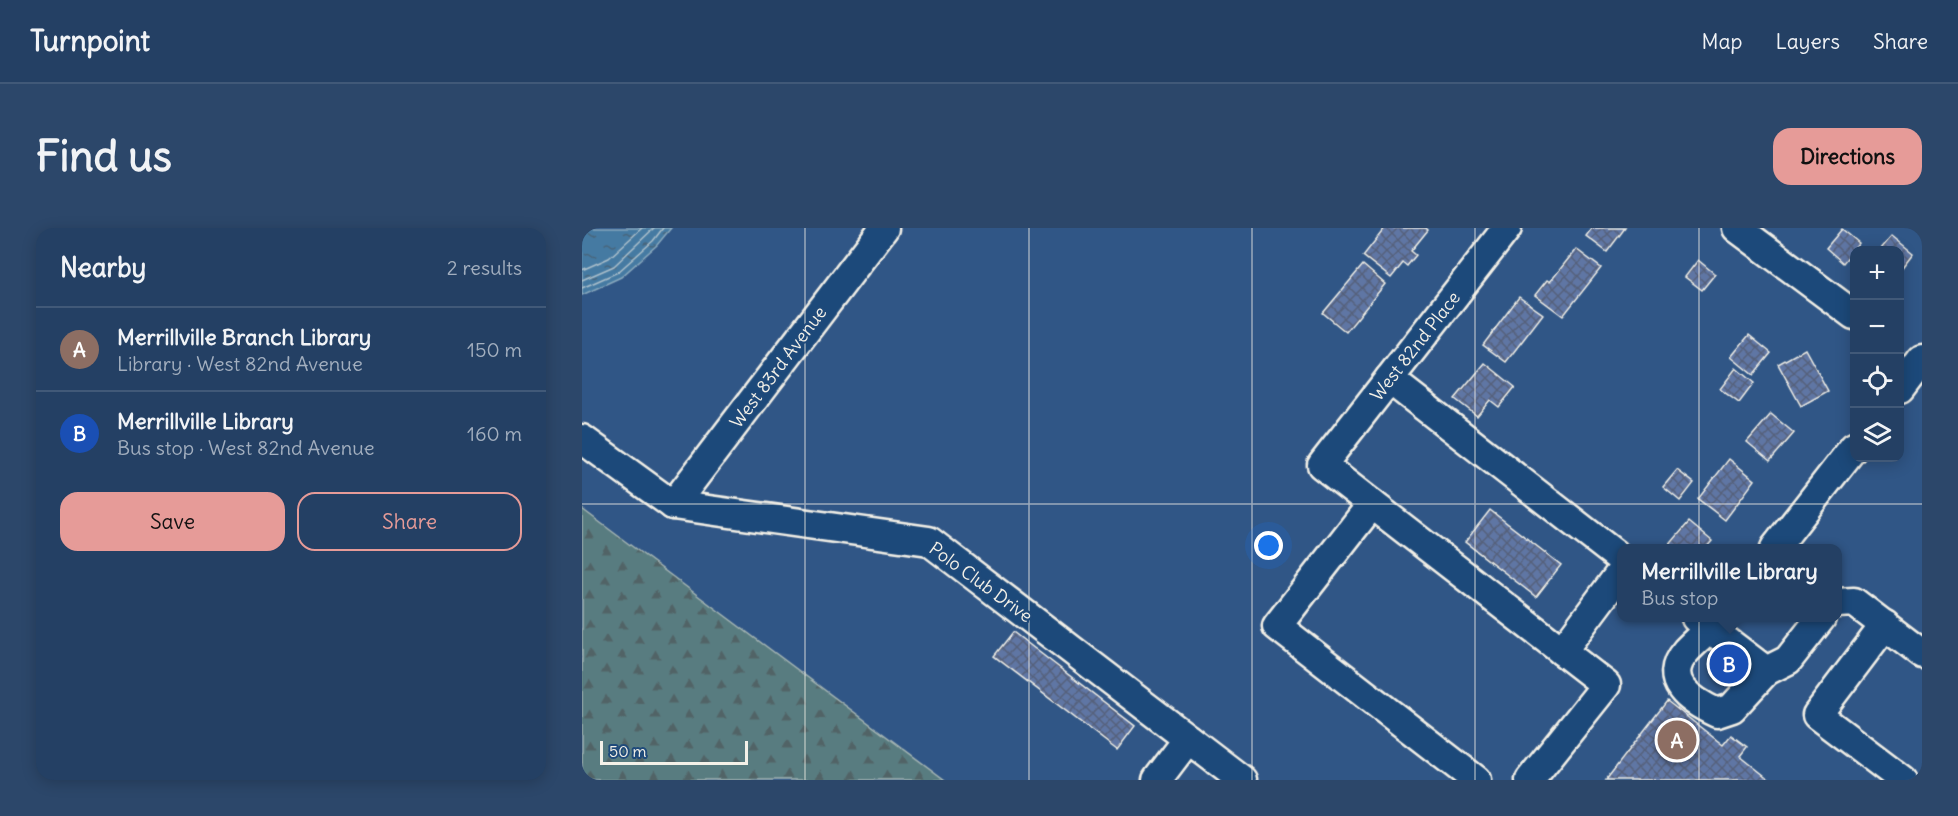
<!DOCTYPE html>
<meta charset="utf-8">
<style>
body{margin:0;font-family:Delius,sans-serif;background:#2c476a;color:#f1f3f6}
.controls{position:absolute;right:18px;top:18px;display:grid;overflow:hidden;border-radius:12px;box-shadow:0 3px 15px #0003}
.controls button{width:54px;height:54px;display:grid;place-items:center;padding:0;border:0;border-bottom:2px solid #415978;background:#244064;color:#f1f3f6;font:30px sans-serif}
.scale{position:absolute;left:18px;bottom:15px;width:148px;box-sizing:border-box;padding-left:6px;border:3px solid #f4f1e8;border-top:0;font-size:16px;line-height:21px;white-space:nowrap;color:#f4f1e8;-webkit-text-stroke:4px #1f4a7a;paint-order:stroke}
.you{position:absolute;left:687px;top:318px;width:21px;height:21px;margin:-15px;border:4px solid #fff;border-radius:50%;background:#1a73e8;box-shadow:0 0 0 9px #1a73e833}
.badge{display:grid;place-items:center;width:39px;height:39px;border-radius:50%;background:#e69b98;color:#fff;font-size:20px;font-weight:700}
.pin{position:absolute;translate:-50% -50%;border:3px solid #fff;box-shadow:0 2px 6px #0006}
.popup{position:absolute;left:1035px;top:316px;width:225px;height:78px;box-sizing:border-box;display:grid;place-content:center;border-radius:12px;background:#244064;filter:drop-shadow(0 2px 4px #0005);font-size:20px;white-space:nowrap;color:#a3afbf}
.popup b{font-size:22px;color:#f1f3f6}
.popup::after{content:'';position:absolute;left:50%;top:100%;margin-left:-12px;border:12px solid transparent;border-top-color:#244064}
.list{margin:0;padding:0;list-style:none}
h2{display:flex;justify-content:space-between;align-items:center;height:78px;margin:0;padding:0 24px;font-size:26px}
h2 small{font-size:20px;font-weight:400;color:#a3afbf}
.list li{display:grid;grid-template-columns:39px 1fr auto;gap:18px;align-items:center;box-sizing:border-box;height:84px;padding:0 24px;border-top:2px solid #415978}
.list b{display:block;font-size:22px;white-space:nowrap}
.list p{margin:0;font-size:20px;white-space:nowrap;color:#a3afbf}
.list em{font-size:20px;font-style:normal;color:#a3afbf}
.actions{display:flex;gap:12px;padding:18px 24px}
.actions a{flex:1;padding:14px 0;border:2px solid #e69b98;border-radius:18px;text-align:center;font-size:21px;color:#e69b98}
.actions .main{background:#e69b98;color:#111}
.icon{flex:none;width:33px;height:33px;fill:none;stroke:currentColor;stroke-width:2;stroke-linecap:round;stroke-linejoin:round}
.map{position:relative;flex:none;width:1340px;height:552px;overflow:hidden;border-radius:18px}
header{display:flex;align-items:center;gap:36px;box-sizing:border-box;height:84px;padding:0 30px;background:#244064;border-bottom:2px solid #415978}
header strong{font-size:28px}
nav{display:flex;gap:33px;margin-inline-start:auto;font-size:21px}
.intro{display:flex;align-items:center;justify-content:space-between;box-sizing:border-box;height:144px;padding:0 36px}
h1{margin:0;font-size:42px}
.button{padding:15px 27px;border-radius:18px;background:#e69b98;color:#111;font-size:21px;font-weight:700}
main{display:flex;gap:36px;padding:0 36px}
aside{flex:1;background:#244064;border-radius:18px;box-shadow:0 3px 15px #0003}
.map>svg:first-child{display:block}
.forest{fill:url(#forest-firs);stroke:#a6b6b4;stroke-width:1.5}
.water{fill:url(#water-ripples);stroke:#8baabe;stroke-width:1.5}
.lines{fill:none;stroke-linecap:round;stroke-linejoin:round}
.shore{stroke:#aec1cc;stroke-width:1.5}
.building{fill:url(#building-cross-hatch);stroke:#f4f1e8;stroke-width:1.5}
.minor-casing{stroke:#f4f1e8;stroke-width:33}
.minor{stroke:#1f4a7a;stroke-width:28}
.grid{fill:none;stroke:#f4f1e8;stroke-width:1.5;stroke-opacity:0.55}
.labels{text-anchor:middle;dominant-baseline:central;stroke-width:4.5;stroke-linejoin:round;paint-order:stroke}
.street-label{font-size:18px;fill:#f4f1e8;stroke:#1f4a7a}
</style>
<header>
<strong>Turnpoint</strong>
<nav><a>Map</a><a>Layers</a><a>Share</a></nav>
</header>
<div class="intro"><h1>Find us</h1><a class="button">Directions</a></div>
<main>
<aside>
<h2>Nearby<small>2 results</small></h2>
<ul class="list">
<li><span class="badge" style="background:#8d6e63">A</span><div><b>Merrillville Branch Library</b><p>Library · West 82nd Avenue</p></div><em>150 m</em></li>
<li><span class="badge" style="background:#1a4fb4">B</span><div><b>Merrillville Library</b><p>Bus stop · West 82nd Avenue</p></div><em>160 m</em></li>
</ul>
<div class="actions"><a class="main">Save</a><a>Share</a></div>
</aside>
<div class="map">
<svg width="1340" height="552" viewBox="0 0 1340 552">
<defs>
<pattern id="forest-firs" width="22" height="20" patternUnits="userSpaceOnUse" patternTransform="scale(1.5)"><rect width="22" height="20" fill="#587b80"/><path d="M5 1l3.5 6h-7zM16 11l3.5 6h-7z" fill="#516466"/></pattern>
<pattern id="water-ripples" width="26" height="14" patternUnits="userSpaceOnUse" patternTransform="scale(1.5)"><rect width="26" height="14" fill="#457aa2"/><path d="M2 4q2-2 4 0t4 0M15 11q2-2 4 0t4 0" fill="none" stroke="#476479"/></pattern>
<pattern id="building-cross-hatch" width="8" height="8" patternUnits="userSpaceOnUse" patternTransform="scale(1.5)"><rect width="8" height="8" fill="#5f76a4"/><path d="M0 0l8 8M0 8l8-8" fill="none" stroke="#55617a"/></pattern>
</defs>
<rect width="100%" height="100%" fill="#305686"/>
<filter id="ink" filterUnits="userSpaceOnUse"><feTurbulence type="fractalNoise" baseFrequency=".0167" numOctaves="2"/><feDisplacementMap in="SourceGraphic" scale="12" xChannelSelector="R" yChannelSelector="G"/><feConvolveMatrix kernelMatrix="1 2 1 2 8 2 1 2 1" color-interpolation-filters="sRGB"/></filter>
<g filter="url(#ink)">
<!-- forest -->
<polygon class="forest" points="0,281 363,552 0,552"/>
<!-- water -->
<polygon class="water" points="0,0 89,0 75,17 39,49 0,67"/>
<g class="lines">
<!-- shore -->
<g class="shore">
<polyline points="0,42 27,30 60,0"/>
<polyline points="0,52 32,38 72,0"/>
<polyline points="0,60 36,44 71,13 81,0"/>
</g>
</g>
<!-- building -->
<g class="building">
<polygon points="803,0 844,0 846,2 829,23 834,27 825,38 821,35 809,50 781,28"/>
<polygon points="1010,0 1043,0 1025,24 1004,8"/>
<polygon points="1260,1 1277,15 1261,35 1244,20"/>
<polygon points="1310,8 1331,25 1318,42 1318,22 1298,22"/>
<polygon points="994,21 1019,40 981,88 953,67 965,52 968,54"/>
<polygon points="1116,32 1133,46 1120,62 1103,49"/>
<polygon points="781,37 803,56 764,104 741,85"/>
<polygon points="937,69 961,86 924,134 901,117"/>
<polygon points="1167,107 1189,125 1171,147 1149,129"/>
<polygon points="1223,121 1246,163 1219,178 1196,136"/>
<polygon points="903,135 933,159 917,179 908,172 895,188 873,171"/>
<polygon points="1154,140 1172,155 1157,175 1138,161"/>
<polygon points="1189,186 1212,205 1188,233 1165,214"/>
<polygon points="1147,231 1173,252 1143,292 1116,271"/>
<polygon points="1095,242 1112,255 1098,273 1081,259"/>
<polygon points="908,282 979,337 954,369 883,314"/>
<polygon points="1107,294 1130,313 1124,320 1085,320"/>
<polygon points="431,404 553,498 535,522 412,428"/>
<polygon points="1085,473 1141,517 1149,507 1165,519 1158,528 1188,552 1024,552"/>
</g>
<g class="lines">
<!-- minor casing -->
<g class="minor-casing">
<g id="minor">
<polyline points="1155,0 1272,87"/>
<polyline points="807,151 1039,331"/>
<polyline points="1318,161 1340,132"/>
<polyline points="0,211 91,277 347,313 660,552"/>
<polyline points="790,276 740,237 925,0"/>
<polyline points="91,277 302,0"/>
<polyline points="1193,320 1272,219"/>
<polyline points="1255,375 1272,374 1340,426"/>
<polyline points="1114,390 1184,443 1206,432 1239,390"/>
<path d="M1138 390C1128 402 1115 411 1104 423 1078 453 1109 473 1135 485L1150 480 1184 443"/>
<polyline points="1303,397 1235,487 1321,552"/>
<polyline points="980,423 1039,344"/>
<polyline points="575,552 606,511"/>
<polyline points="894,552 695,398 790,276 1024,457 948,552"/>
</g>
</g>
<!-- minor -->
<use href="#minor" class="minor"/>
</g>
</g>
<!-- grid -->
<path class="grid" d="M223 0V552M447 0V552M670 0V552M893 0V552M1117 0V552M0 276H1340"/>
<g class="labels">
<!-- street labels -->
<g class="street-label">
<text transform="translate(833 118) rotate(-52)">West 82nd Place</text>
<text transform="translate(196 139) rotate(-53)">West 83rd Avenue</text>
<text transform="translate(399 354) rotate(36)">Polo Club Drive</text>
</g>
</g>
</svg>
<div class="controls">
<button>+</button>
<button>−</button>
<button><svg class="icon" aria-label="locate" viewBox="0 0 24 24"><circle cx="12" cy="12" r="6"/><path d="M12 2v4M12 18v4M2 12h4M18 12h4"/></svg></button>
<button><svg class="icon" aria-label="layers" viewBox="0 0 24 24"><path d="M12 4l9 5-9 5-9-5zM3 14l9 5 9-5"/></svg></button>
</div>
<div class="scale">50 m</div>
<div class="you"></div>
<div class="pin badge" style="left:1095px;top:512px;background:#8d6e63">A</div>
<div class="pin badge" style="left:1147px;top:436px;background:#1a4fb4">B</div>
<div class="popup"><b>Merrillville Library</b>Bus stop</div>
</div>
</main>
